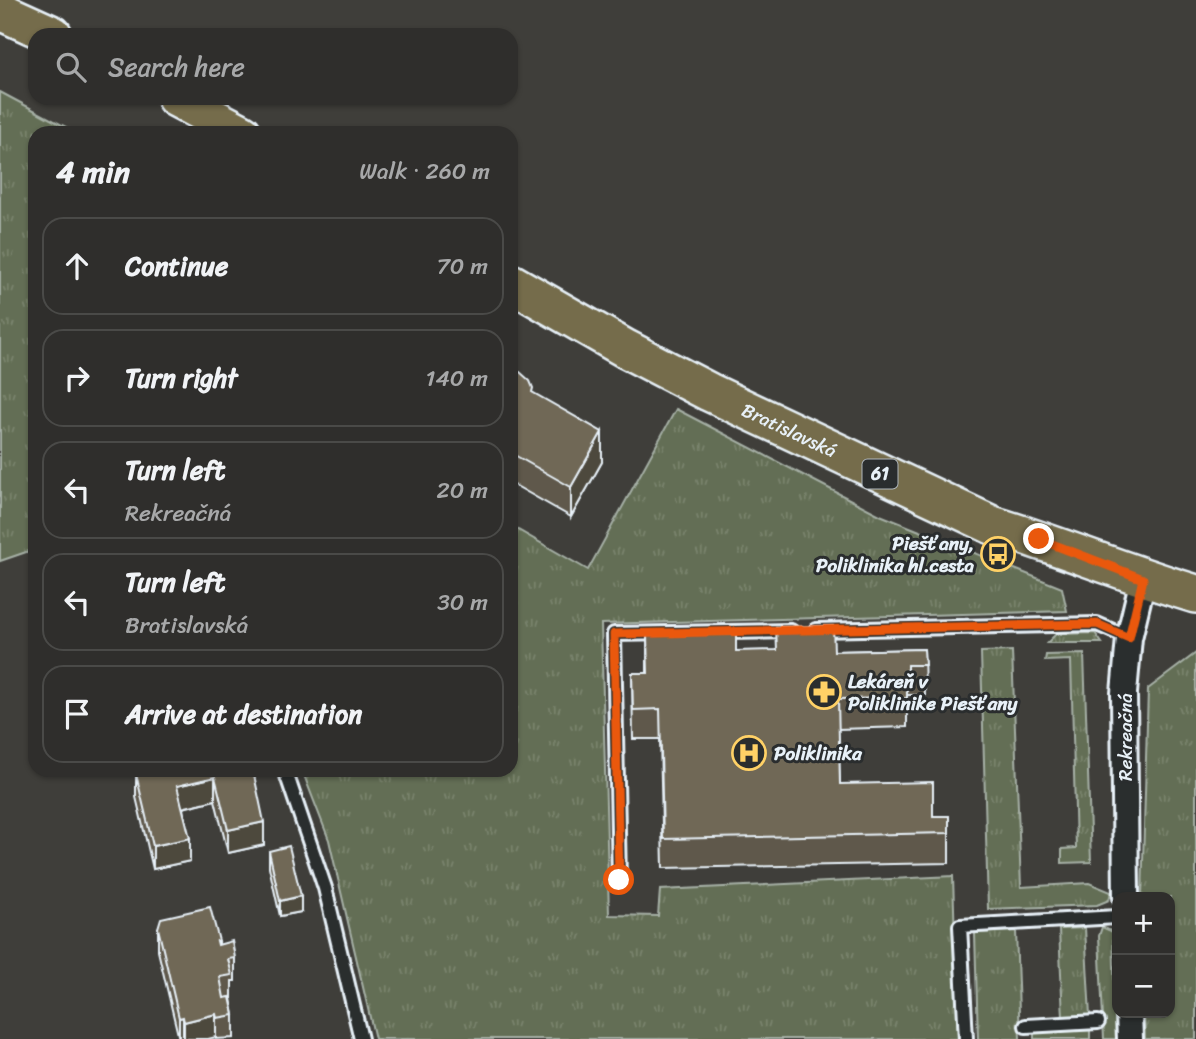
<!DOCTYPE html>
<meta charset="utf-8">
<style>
body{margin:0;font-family:Sriracha,sans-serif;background:#3b3a38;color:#f1f3f6}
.controls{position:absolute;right:21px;bottom:21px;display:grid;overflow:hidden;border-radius:14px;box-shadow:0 2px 5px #0004}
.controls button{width:63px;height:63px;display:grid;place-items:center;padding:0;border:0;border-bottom:2px solid #4a4a48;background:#2f2e2c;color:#f1f3f6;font:35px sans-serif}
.stop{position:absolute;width:21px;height:21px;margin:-16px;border:5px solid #ea580c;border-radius:50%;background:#fff}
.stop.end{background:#ea580c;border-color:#fff;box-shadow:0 2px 7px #0008}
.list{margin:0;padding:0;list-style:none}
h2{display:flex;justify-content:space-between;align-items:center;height:91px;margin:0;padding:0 28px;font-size:30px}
h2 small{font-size:23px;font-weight:400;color:#a7a8a9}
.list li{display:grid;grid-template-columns:46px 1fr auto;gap:21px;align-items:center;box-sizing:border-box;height:98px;margin:0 14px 14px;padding:0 14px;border:2px solid #4a4a48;border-radius:21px}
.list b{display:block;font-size:26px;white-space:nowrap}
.list p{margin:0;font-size:23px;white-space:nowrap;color:#a7a8a9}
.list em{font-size:23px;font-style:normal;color:#a7a8a9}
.icon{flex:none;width:38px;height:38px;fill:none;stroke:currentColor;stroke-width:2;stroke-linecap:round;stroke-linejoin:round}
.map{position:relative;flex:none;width:1196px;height:1039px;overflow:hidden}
.search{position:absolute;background:#2f2e2c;box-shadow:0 2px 5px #0004;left:28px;top:28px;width:490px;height:77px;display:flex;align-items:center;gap:18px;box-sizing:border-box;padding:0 24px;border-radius:21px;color:#a7a8a9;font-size:26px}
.panel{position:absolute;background:#2f2e2c;box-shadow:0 2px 5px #0004;left:28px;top:126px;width:490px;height:651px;border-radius:21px}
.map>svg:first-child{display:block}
.grass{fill:url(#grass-tufts);stroke:#a6b0a6;stroke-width:2}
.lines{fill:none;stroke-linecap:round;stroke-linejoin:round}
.lane-casing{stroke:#e8f1f8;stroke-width:18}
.street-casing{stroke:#e8f1f8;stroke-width:30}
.primary-casing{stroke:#e8f1f8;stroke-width:42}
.lane{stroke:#2a2d2e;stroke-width:12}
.street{stroke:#2a2d2e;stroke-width:24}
.primary{stroke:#746c4b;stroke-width:37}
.wall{fill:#5f594b;stroke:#e8f1f8;stroke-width:2}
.shaded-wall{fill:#4e483d;stroke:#e8f1f8;stroke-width:2}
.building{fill:#6f6757;stroke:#e8f1f8;stroke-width:2}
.route{stroke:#ea580c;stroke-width:9}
.labels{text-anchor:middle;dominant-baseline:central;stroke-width:6;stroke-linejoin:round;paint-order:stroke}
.shield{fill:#2a2d2e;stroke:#afb6bb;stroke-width:2}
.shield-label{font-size:18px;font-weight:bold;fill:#e8f1f8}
.street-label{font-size:19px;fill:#e8f1f8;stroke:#2a2d2e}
.poi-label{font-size:19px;font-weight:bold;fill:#e8f1f8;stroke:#2a2d2e;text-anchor:start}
</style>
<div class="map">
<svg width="1196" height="1039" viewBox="0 0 1196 1039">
<defs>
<pattern id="grass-tufts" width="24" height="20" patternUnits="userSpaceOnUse" patternTransform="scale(1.75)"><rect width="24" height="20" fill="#636e54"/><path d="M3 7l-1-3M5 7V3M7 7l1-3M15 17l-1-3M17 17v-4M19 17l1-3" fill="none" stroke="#79836d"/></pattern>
</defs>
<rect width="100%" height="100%" fill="#3f3e3a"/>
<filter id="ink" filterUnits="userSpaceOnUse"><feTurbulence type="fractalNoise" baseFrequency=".0143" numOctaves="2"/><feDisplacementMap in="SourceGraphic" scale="14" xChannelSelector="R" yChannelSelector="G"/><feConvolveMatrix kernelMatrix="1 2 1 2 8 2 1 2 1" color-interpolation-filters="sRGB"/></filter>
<g filter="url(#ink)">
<!-- grass -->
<g class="grass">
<polygon points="0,92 77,133 35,133 35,549 0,561"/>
<polygon points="676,409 880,515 1062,588 1067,611 601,624 609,915 658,916 660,890 953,876 958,1039 375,1039 329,840 302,770 511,770 511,526 588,570"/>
<polygon points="1095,633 1102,643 1047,643 1056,634"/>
<polygon points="1012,651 1021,887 1089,883 1111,892 1109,900 1097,905 988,909 981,652"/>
<polygon points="1196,653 1196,1039 1145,1039 1144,1013 1170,1013 1170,897 1142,897 1148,689"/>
<polygon points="1084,654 1091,862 1062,863 1062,849 1076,848 1071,660 1045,661 1046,655"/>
<polygon points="1102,927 1113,932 1116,1039 1104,1039 1099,936"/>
<polygon points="1085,928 1090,1016 1063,1018 1059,929"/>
<polygon points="1016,931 1020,1039 978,1039 975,933"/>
<polygon points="1090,1030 1090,1039 1034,1039 1034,1032"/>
</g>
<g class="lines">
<!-- lane casing -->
<g class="lane-casing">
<g id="lane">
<polyline points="816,630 1097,624 1129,638"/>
<polyline points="285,770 325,888 361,1039"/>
<polyline points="619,880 614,634 791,631"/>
<polyline points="1026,1026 1098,1022"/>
<polyline points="966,1039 960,926 1117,917"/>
</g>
</g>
<!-- street casing -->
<g class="street-casing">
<g id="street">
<polyline points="1126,897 1124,693 1129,638 1143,579"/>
<polyline points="1129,1013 1130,1039"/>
</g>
</g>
<!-- primary casing -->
<g class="primary-casing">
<g id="primary">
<polyline points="0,11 53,35"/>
<polyline points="176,98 242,133"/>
<path id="s1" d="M511 283 626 349 709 392 992 525C1061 546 1127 574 1196 594"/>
</g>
</g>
<!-- lane -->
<use href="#lane" class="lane"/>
<!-- street -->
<use href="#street" class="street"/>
<!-- primary -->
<use href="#primary" class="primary"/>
</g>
<!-- wall -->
<g class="wall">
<polygon points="511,372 602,462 571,517 511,483"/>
<polygon points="647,635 736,651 834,651 924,649 925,695 907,695 907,727 838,729 840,784 933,816 949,816 949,863 663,868 660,739 633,739 632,673 647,673"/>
<polygon points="253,770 264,845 228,853 215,800 183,808 190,861 153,869 136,797 136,774"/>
<polygon points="269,851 301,912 280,916 269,867"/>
<polygon points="158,928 219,941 219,944 235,958 235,981 232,981 232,998 231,998 234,1015 234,1038 216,1039 216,1037 208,1039 179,1039 158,951"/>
</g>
<!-- shaded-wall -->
<g class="shaded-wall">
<polygon points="602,432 602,462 571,517 571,487"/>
<polygon points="215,777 215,800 177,809 177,786"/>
<polygon points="264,822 264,845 228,853 228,830"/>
<polygon points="190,838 190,861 153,869 153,846"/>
<polygon points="301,896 301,912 280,916 280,901"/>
<polygon points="216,1014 216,1037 208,1039 184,1039 184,1022"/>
<polygon points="183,1017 183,1039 179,1039 179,1018"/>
</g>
<!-- building -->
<g class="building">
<polygon points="511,372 520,372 530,381 533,388 532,392 602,432 571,487 511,453"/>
<polygon points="833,626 834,651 924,649 925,665 907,665 907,698 838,699 840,784 933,782 933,816 949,816 949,833 663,839 660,709 633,710 632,673 648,673 647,635 736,633 736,651 777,650 776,627"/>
<polygon points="153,770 253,770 264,822 228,830 215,777 177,786 190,838 153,846 136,774"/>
<polygon points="289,846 301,896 280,901 269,851"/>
<polygon points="210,907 219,941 217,941 218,945 232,941 235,958 228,959 232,975 220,977 224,998 230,997 234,1015 217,1018 216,1014 184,1022 183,1017 179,1018 158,928 161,918"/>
</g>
</g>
<g class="lines" filter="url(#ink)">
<!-- route -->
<polyline class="route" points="619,880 614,634 1097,624 1129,638 1143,579 1039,539"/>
</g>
<!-- icons -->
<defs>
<g id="bus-ring" transform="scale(1.75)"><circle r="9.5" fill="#2a2d2e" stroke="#ffd166" stroke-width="1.5"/><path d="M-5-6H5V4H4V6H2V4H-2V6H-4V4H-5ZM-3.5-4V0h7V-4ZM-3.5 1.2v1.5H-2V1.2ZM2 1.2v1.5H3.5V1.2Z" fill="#ffd166"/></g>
<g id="pharmacy-ring" transform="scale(1.75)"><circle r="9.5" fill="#2a2d2e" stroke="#ffd166" stroke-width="1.5"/><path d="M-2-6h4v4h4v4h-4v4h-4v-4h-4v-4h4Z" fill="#ffd166"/></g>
<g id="hospital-ring" transform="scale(1.75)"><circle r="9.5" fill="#2a2d2e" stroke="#ffd166" stroke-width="1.5"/><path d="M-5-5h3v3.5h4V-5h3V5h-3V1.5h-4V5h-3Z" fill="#ffd166"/></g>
</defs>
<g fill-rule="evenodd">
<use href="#bus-ring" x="998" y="554"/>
<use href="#pharmacy-ring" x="824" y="692"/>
<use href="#hospital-ring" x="749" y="753"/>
</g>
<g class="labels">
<!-- shield labels -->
<rect class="shield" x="862.5" y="459.5" width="35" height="29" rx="5"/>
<g class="shield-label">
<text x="880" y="474">61</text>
</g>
<!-- street labels -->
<g class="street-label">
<text stroke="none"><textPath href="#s1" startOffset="315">Bratislavská</textPath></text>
<text transform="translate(1125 737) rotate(-90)">Rekreačná</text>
</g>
<!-- poi labels -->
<g class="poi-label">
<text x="974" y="543" text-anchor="end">Piešťany,<tspan x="974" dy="22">Poliklinika hl.cesta</tspan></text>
<text x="848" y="681">Lekáreň v<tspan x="848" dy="22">Poliklinike Piešťany</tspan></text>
<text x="774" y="753">Poliklinika</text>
</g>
</g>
</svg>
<div class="controls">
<button>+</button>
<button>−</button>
</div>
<div class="stop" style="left:619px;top:880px"></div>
<div class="stop end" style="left:1039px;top:539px"></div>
<div class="search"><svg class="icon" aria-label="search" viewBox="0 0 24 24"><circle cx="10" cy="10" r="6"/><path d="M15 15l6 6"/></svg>Search here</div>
<section class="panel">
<h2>4 min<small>Walk · 260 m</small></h2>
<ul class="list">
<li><svg class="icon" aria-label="ahead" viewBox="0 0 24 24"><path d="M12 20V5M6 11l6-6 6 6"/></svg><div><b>Continue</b></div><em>70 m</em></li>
<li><svg class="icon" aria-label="right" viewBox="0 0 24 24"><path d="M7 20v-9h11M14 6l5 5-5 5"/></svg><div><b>Turn right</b></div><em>140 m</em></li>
<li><svg class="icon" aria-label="left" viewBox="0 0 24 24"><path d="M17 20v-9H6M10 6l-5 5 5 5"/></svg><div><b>Turn left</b><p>Rekreačná</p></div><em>20 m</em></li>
<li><svg class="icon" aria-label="left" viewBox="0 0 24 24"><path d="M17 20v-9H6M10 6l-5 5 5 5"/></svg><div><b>Turn left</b><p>Bratislavská</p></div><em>30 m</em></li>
<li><svg class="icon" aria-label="arrive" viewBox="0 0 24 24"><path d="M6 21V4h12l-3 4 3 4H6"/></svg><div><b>Arrive at destination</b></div></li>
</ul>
</section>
</div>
